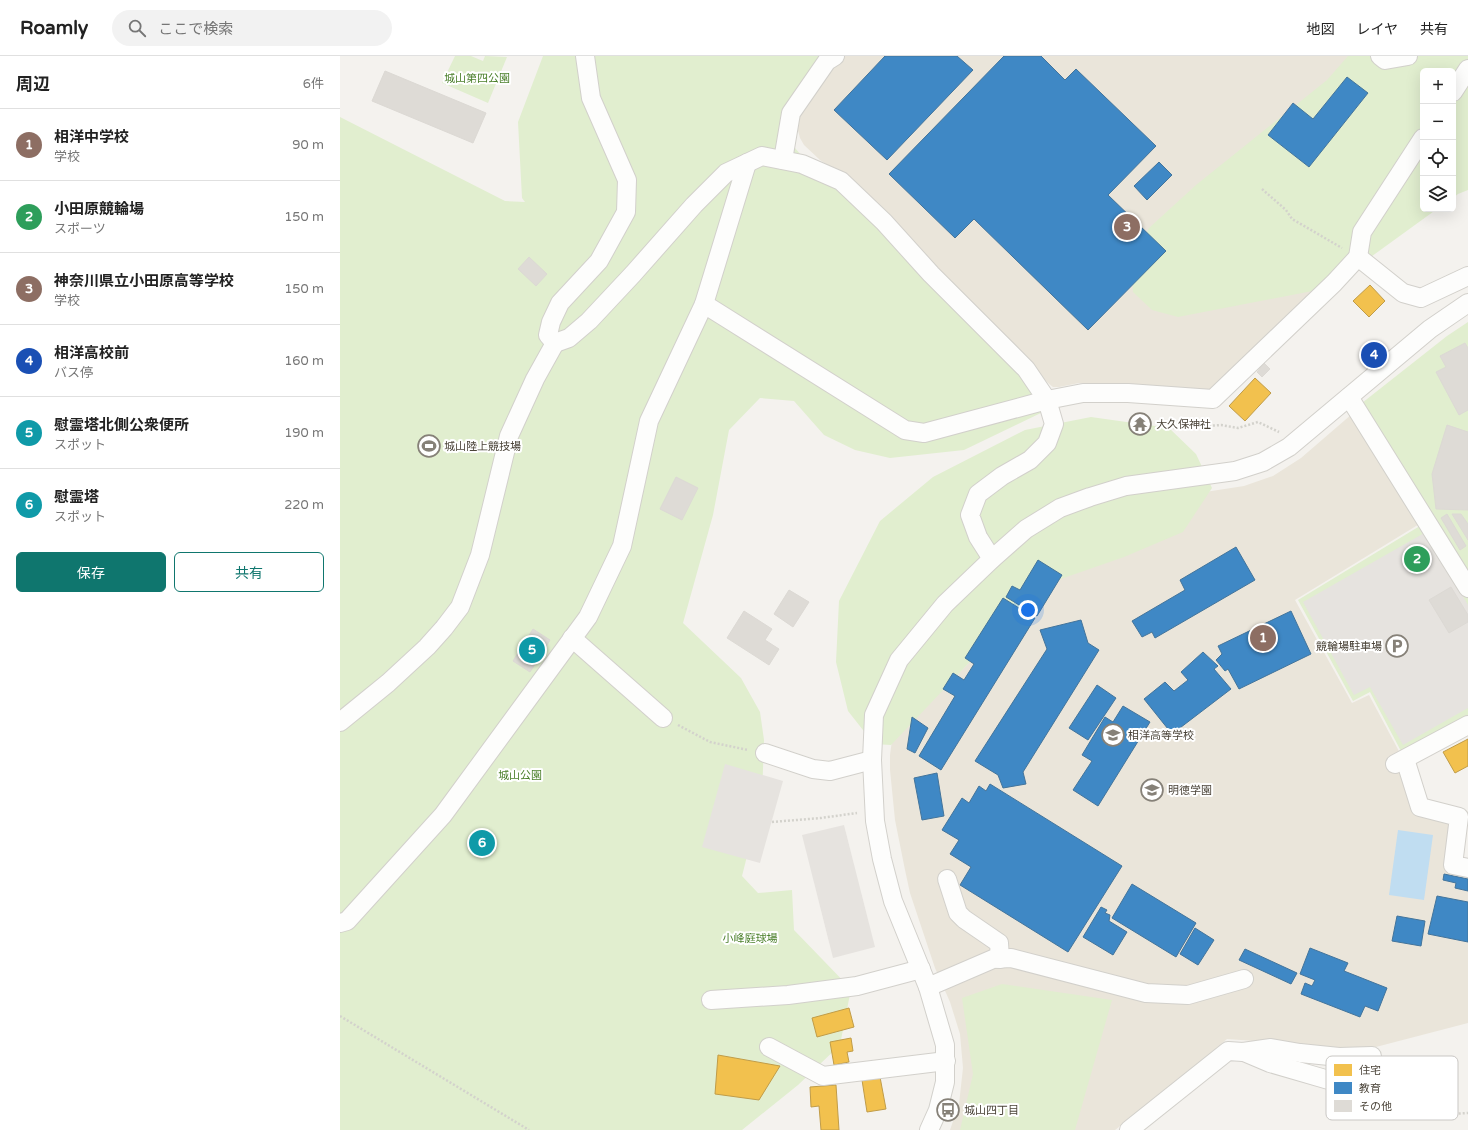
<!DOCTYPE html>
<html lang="ja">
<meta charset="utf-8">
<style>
body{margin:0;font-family:"Varela Round","Noto Sans JP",sans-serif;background:#f2f2f2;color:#222}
.controls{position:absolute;right:12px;top:12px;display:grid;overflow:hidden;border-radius:6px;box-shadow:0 4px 16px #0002}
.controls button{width:36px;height:36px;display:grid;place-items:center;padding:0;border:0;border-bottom:1px solid #e0e0e0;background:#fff;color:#222;font:20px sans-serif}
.you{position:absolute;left:688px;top:554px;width:14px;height:14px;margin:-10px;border:3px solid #fff;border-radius:50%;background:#1a73e8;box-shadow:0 0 0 6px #1a73e833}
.badge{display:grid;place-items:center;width:26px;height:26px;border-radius:50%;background:#0f766e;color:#fff;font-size:13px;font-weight:700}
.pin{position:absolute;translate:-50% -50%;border:2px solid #fff;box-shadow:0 1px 4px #0006}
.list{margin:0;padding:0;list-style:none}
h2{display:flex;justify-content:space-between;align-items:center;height:52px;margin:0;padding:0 16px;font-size:17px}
h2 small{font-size:13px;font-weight:400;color:#767676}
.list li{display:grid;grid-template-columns:26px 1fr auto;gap:12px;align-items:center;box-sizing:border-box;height:72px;padding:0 16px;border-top:1px solid #e0e0e0}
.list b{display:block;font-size:15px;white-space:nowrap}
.list p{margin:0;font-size:13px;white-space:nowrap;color:#767676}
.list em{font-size:13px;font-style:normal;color:#767676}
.actions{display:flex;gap:8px;padding:12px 16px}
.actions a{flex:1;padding:9px 0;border:1px solid #0f766e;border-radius:6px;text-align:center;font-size:14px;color:#0f766e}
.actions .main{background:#0f766e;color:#fff}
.icon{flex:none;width:22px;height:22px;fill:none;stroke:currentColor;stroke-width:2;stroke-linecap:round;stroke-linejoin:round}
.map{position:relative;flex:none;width:1128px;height:1074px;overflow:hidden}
header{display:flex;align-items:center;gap:24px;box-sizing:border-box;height:56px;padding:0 20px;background:#fff;border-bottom:1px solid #e0e0e0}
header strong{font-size:19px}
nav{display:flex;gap:22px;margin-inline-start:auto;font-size:14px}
.search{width:280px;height:36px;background:#f2f2f2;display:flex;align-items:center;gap:10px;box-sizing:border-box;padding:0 14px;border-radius:22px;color:#767676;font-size:15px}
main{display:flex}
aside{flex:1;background:#fff}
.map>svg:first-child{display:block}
.education{fill:#eae5da}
.green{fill:#e1eecf}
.parking{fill:#e6e3df}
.water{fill:#c0ddf1}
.homes{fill:#f2c14e;stroke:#c09c48}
.schools{fill:#3f88c5;stroke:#43749b}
.building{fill:#dedbd6;stroke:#dcd9d4}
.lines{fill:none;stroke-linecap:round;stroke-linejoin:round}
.minor-casing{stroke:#d2d0cb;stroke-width:20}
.path{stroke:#d3d2cc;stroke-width:2.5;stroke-dasharray:2 2;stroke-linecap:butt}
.minor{stroke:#fdfdfc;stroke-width:18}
.labels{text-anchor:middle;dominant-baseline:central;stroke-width:4;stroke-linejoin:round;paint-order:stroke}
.park-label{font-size:11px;fill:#4a7f2a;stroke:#fff}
.poi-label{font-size:11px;fill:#4b4439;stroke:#fff;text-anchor:start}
.key{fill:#fff;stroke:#c9c7c4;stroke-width:1}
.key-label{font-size:11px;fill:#4b4439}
</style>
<header>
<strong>Roamly</strong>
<div class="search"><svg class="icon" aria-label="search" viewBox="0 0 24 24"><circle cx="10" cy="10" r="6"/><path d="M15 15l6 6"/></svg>ここで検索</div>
<nav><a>地図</a><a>レイヤ</a><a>共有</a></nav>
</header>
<main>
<aside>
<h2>周辺<small>6件</small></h2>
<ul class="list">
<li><span class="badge" style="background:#8d6e63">1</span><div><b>相洋中学校</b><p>学校</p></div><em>90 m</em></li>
<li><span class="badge" style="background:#2e9e5b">2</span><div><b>小田原競輪場</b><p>スポーツ</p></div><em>150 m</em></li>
<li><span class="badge" style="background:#8d6e63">3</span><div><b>神奈川県立小田原高等学校</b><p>学校</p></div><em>150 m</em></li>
<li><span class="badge" style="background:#1a4fb4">4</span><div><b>相洋高校前</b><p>バス停</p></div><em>160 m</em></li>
<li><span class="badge" style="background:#0f9aa8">5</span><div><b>慰霊塔北側公衆便所</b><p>スポット</p></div><em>190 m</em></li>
<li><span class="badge" style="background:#0f9aa8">6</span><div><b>慰霊塔</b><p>スポット</p></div><em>220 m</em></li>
</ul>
<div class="actions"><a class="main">保存</a><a>共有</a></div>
</aside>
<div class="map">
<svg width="1128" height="1074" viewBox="0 0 1128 1074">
<rect width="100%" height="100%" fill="#f4f2ee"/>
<!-- education -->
<g class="education">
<polygon points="504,0 1024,0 1113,15 1083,15 1004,205 871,334 771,331 739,327 719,331 713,331 708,327 506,122 480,104 464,89 460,82 457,71 458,62 482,21"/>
<polygon points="1012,358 1081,467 955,544 1012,647 1029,639 1061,699 1077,754 1114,763 1108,811 1128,815 1128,967 1032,992 1004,994 929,986 887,983 825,1035 775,1074 610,1074 619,1048 623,1012 620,978 610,946 595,912 570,837 565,814 555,764 550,714 550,699 552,684 787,448 904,430 933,420 961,402"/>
</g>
<!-- green -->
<g class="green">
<polygon points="115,0 131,0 143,5 145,0 167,1 148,47 102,27"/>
<polygon points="203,0 488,0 449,52 455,92 484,126 489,127 521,151 688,327 705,355 624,394 550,402 515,394 484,379 454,345 420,342 389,374 373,459 343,567 401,622 420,656 424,684 422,741 402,820 418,837 452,834 454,874 511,933 500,989 458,1029 402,1074 0,1074 0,61 165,145 185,146 182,142 178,66"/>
<polygon points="1008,0 1128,0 1128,134 1118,138 1113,142 1113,15 1083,15 1083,153 1097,153 988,232 838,261 812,254 793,236 791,210 809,172 856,129 987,24"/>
<polygon points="1128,266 1128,662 1063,699 1030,636 1013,645 958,544 1093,462 1022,347 1107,280"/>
<polygon points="751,361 829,372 856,398 872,432 843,476 784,501 715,525 662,572 551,689 534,688 508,655 496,606 499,545 540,465 593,421 685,374"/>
<polygon points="662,928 772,944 735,1074 620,1074 633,1018 622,942"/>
</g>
<!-- parking -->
<g class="parking">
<polygon points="1086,476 1128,549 1128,652 1063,689 1030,631 1014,639 963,546"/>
<polygon points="385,708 443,725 420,807 362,791"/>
<polygon points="504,769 535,891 493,902 462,779"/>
</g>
<!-- water -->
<polygon class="water" points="1058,774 1093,779 1084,844 1049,839"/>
<!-- homes -->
<g class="homes">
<polygon points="1030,229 1045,245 1029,261 1013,245"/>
<polygon points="915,322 931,337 905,365 889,350"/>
<polygon points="1128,683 1128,710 1115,717 1103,696"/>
<polygon points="509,952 514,971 477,981 472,962"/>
<polygon points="511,982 513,995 507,996 509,1006 494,1009 490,986"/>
<polygon points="378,999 440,1010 419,1044 375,1038"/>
<polygon points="540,1021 546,1053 527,1056 522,1024"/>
<polygon points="496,1029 499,1074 481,1074 479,1050 471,1051 470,1031"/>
</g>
<!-- schools -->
<g class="schools">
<polygon points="545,0 617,0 633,14 547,104 494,54"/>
<polygon points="664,0 701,0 725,24 736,13 816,90 768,139 826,195 748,274 634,163 615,182 549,118"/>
<polygon points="1007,21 1028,37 969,111 928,79 953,47 973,63"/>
<polygon points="819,106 832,119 807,144 794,130"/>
<polygon points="896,491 915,524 815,582 812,576 802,581 792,565 845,534 840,524"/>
<polygon points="698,504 722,519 697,560 666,541 672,530 680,534"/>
<polygon points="663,542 695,562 601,714 579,700 615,640 603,633 613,617 624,624 634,608 625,602"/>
<polygon points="951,555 971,598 899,633 888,613 885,615 876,604 882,598 878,590"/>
<polygon points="741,564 748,587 759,594 683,716 686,728 663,732 658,719 635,705 707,593 700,574"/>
<polygon points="863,596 878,610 874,613 891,633 832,678 804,643 825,626 834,635 848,624 841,616"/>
<polygon points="757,629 776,642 748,684 729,672"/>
<polygon points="783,650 810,666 758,750 733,734 752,705 742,699 765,661 773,666"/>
<polygon points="572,661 588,672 575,697 567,693"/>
<polygon points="816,674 822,680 818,685 812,679"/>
<polygon points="597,717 604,760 582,764 574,722"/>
<polygon points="650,728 782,810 728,896 620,829 631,811 610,798 619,784 602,774 622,742 629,747 639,730 646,735"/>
<polygon points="1104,818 1128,823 1128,835 1115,832 1116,827 1103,824"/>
<polygon points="792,828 856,867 836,901 772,862"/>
<polygon points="1097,840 1128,846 1128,886 1088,878"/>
<polygon points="761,851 767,854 765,857 770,859 769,865 787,876 773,899 743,881"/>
<polygon points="1057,860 1085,865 1081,890 1052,885"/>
<polygon points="855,872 874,884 858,909 840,898"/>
<polygon points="970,892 1008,907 1004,915 1047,932 1038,955 1025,950 1020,961 961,938 965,927 972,930 975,924 960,918"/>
<polygon points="905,893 957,917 951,928 899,904"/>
</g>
<!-- building -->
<g class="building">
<polygon points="45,15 146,57 133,87 32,45"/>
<polygon points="189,201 207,218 196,230 178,213"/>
<polygon points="1125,287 1128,292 1128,354 1119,359 1096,316 1106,311 1100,300"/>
<polygon points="924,307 930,313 922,321 917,316"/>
<polygon points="1107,369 1128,376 1128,454 1096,453 1092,418"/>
<polygon points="336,421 358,432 342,464 320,453"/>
<polygon points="1107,458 1126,490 1120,494 1101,462"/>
<polygon points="1112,458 1121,458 1128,468 1128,484"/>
<polygon points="1111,531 1128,559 1128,566 1109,577 1089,544"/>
<polygon points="449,534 469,546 453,571 434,558"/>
<polygon points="404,555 432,573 425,584 439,593 429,609 387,582"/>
<polygon points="193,573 210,584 190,616 173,605"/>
</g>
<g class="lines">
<!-- minor casing -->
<g class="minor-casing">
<g id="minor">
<polyline points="245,0 251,42 287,124 286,156 259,205 220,247 211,266 208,279 215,287 229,282 249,265 293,218 354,149 386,117 422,100 462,108 501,125 544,166 591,218 686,313 707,344 714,368 707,387 690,404 662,420 638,438 630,459 638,481 652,503"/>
<polyline points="1040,0 1045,4 1068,0"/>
<polyline points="1113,36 1128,13"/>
<polyline points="443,104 451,57 487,5 495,0"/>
<polyline points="1018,201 1022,176 1083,82"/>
<polyline points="364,248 565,374 584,377 707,344 743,337 788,337 873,343 994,227 1018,201 1063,237 1081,242 1128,220"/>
<polyline points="1009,341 1128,532"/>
<polyline points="232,582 323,662"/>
<polyline points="0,666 48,627 87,591 104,572 120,551 140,499 169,380 195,323 215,287"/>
<polyline points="425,697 473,713 490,715 532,704"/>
<polyline points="1065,703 1080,751 1119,761 1113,809 1128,812"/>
<polyline points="1055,708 1128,669"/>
<polyline points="607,823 618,857 624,863 659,887 660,903"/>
<polyline points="0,867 7,865 103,759 248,561 282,490 309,365 364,248 407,107"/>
<polyline points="588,931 653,903 671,902 806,937 848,939 904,923"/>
<polyline points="371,944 448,939 517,930 581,913"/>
<polyline points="429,991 483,1020 606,1005"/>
<polyline points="904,996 930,1007 999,1027"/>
<polyline points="589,1074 598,1054 605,1026 605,989 588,931 553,845 542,803 535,765 532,704 534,659 559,604 605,548 652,503 686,473 720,452 750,441 786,430 895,415 923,406 949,391 1090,273 1128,247"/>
<polyline points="789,1074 888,995 903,996 931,992 960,997 999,1001 1032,1000"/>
</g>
</g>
<!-- path -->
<g class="path">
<polyline points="922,133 946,154 952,163 1002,192"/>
<polyline points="833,372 881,369 898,372 918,366 939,376"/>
<polyline points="338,669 370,686 408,694"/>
<polyline points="432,766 481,762 517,757"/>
<polyline points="0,960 189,1074"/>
<polyline points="1049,1004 1053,1062 1128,1057"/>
</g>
<!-- minor -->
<use href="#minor" class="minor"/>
</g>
<!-- icons -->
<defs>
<g id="temple-ring" transform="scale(1.15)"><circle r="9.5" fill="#fff" stroke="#868178" stroke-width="1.5"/><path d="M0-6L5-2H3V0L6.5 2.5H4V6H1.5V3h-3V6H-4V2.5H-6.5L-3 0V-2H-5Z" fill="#868178"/></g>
<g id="stadium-ring" transform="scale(1.15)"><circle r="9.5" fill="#fff" stroke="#868178" stroke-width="1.5"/><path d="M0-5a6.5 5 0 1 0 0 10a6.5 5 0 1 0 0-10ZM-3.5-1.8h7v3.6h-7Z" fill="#868178"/></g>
<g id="parking-ring" transform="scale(1.15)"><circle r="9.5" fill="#fff" stroke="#868178" stroke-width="1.5"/><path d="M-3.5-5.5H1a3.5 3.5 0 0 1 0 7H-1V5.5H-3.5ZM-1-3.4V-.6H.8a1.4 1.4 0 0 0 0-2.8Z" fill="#868178"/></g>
<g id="school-ring" transform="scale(1.15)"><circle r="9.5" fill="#fff" stroke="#868178" stroke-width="1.5"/><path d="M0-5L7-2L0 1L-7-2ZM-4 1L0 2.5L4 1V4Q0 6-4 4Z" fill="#868178"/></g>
<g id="bus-ring" transform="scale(1.15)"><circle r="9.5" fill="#fff" stroke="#868178" stroke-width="1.5"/><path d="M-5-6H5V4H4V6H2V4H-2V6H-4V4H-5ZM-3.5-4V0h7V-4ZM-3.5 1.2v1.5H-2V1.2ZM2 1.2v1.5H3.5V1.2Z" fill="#868178"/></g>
</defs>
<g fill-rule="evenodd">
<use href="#temple-ring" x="800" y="368"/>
<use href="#stadium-ring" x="89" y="390"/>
<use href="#parking-ring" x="1057" y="590"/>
<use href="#school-ring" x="773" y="679"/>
<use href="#school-ring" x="812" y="734"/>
<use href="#bus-ring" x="608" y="1054"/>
</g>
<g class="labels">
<!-- park labels -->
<g class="park-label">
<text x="137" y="22">城山第四公園</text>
<text x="180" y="719">城山公園</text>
<text x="410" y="882">小峰庭球場</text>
</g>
<!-- poi labels -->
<g class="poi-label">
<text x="816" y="368">大久保神社</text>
<text x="104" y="390">城山陸上競技場</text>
<text x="1042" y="590" text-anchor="end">競輪場駐車場</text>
<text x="788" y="679">相洋高等学校</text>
<text x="828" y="734">明徳学園</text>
<text x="624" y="1054">城山四丁目</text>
</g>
</g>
<!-- legend -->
<rect x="986" y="1000" width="132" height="64" rx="6" class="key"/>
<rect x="994" y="1008" width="18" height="12" fill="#f2c14e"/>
<rect x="994" y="1026" width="18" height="12" fill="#3f88c5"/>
<rect x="994" y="1044" width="18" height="12" fill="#dedbd6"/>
<g class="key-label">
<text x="1019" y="1018">住宅</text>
<text x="1019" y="1036">教育</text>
<text x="1019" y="1054">その他</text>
</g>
</svg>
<div class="controls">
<button>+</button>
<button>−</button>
<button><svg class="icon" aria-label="locate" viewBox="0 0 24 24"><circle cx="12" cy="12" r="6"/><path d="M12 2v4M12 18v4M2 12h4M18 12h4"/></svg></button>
<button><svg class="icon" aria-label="layers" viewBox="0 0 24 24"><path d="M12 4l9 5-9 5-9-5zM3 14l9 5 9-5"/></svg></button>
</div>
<div class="you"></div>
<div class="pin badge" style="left:923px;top:582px;background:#8d6e63">1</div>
<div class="pin badge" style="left:1077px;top:503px;background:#2e9e5b">2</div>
<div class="pin badge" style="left:787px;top:171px;background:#8d6e63">3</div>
<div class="pin badge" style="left:1034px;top:299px;background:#1a4fb4">4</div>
<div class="pin badge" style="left:192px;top:594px;background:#0f9aa8">5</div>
<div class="pin badge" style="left:142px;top:787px;background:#0f9aa8">6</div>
</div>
</main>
